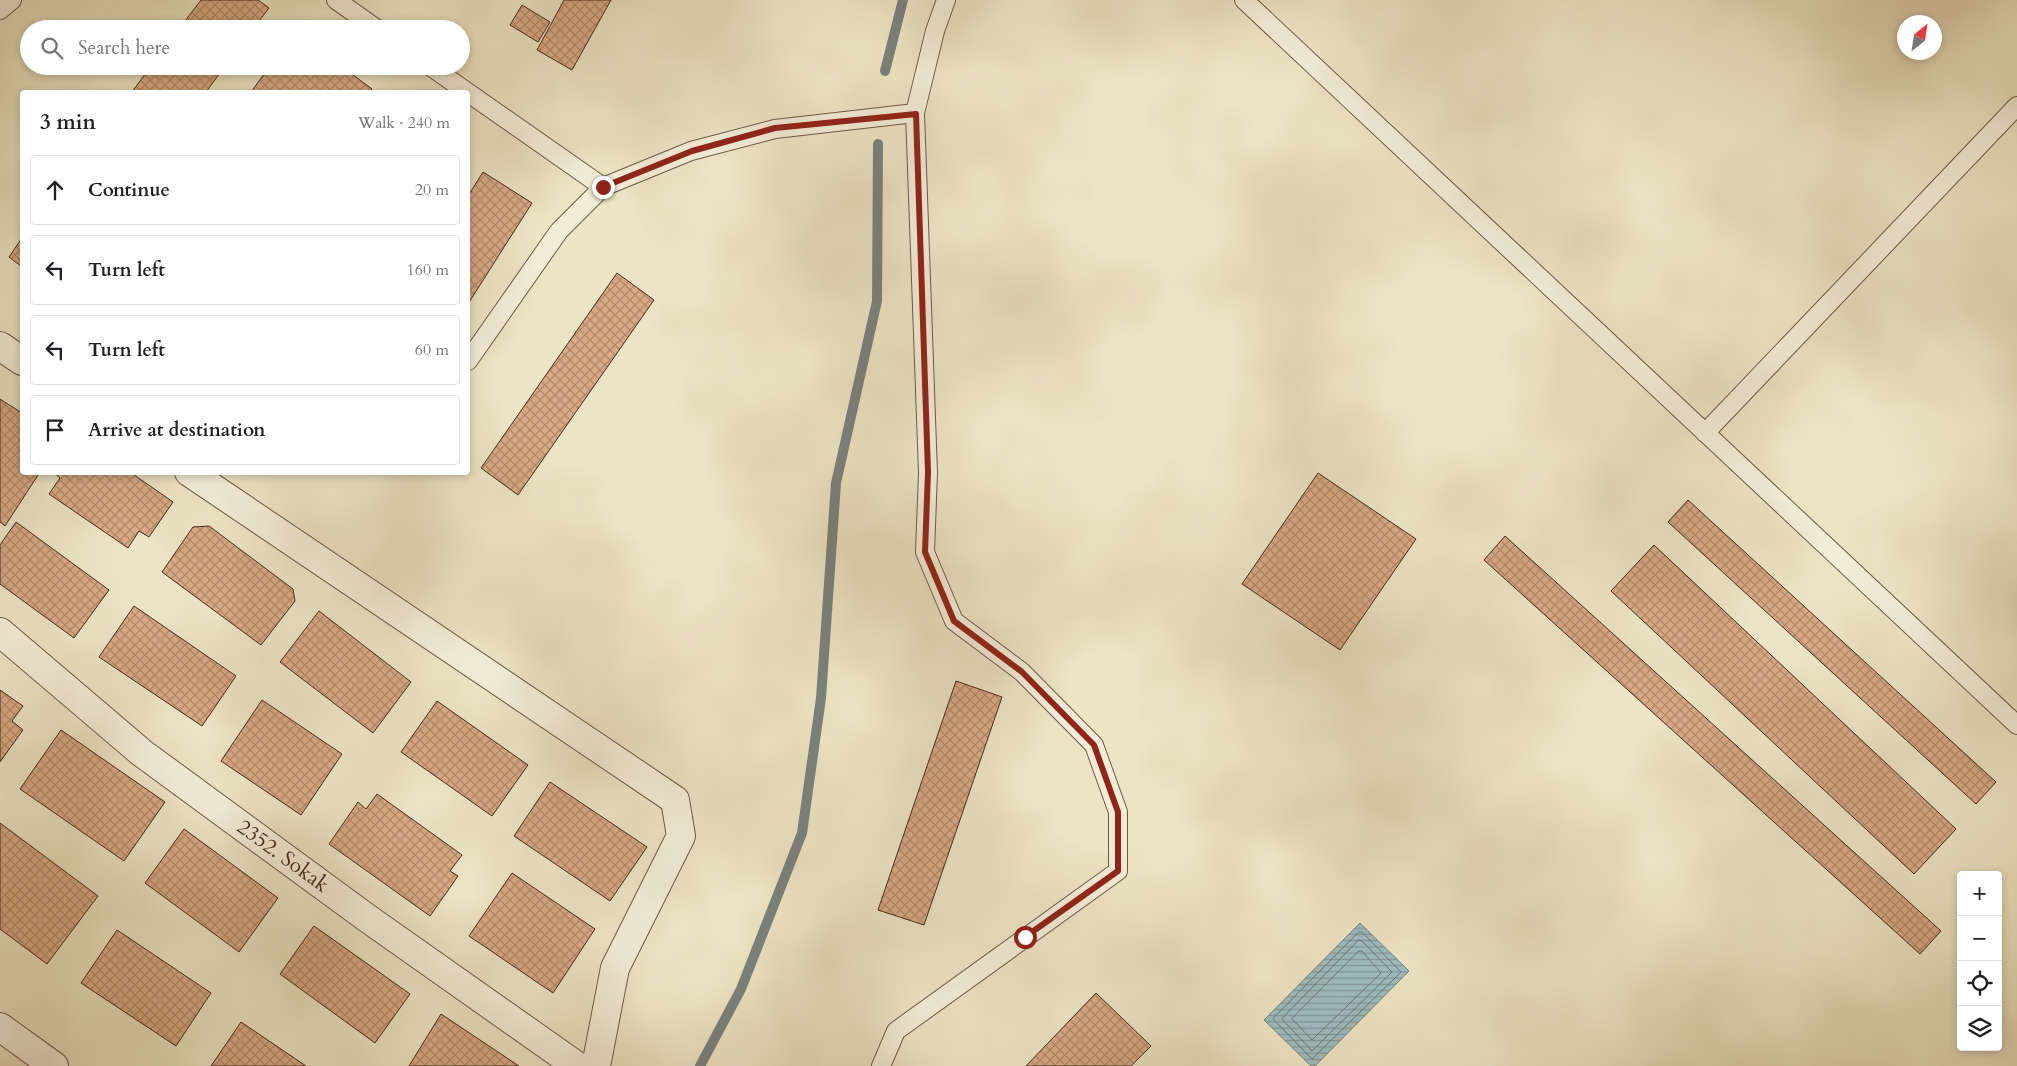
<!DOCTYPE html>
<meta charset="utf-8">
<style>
body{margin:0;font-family:Cardo,serif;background:#f2f2f2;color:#202124}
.controls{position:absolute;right:15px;bottom:15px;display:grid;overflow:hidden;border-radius:5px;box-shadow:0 2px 8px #0003}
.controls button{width:45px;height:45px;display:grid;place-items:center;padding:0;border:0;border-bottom:1px solid #e0e0e0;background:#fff;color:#202124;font:25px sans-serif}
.compass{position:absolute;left:1897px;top:15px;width:45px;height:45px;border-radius:50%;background:#fff;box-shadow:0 2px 8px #0003;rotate:30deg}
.stop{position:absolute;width:15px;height:15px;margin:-11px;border:4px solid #8f2418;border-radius:50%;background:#fff}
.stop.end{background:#8f2418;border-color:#fff;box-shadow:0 1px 5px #0008}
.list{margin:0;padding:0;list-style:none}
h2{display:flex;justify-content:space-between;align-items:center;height:65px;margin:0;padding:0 20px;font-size:21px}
h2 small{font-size:16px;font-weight:400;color:#757577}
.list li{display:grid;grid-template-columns:32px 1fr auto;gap:15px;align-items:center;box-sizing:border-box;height:70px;margin:0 10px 10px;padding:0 10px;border:1px solid #e0e0e0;border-radius:5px}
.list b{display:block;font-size:19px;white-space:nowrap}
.list em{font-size:16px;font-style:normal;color:#757577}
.icon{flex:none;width:28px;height:28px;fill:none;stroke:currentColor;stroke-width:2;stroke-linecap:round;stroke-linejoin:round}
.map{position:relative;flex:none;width:2017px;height:1066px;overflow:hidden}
.search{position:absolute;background:#fff;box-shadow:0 2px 8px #0003;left:20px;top:20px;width:450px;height:55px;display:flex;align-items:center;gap:12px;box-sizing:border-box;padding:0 18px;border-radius:28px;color:#757577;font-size:19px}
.panel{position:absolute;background:#fff;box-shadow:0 2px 8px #0003;left:20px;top:90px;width:450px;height:385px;border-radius:5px}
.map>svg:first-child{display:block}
.water{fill:url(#water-rules);stroke:#79827e}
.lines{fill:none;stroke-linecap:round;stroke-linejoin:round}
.shore{stroke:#70746e;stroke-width:1}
.stream{stroke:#79827e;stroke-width:10}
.building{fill:url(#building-cross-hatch);stroke:#442b1f}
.lane-casing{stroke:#6e5948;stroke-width:20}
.street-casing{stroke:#6e5948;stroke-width:30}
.lane{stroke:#f3edd8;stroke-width:18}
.street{stroke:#f3edd8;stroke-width:28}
.route{stroke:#8f2418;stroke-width:6}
.labels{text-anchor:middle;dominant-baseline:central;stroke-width:5;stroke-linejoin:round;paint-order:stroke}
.street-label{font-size:21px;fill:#442b1f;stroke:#f3edd8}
</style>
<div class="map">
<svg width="2017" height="1066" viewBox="0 0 2017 1066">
<defs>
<pattern id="water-rules" width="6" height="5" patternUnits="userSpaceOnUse" patternTransform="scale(1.25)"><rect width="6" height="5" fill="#9dbcbe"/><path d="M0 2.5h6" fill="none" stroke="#82999a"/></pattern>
<pattern id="building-cross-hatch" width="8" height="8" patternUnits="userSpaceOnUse" patternTransform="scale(1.25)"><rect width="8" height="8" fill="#d8a983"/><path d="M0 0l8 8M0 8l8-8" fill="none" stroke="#b18a6b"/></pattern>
</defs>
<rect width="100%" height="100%" fill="#ece4c3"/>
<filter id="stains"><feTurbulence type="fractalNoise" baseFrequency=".004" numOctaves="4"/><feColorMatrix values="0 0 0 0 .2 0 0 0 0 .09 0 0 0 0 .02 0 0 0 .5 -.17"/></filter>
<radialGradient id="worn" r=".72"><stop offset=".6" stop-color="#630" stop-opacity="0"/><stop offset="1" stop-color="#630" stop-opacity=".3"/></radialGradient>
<!-- water -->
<polygon class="water" points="1360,923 1409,971 1315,1066 1311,1066 1264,1020"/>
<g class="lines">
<!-- shore -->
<g class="shore">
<polygon points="1359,932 1362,932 1401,972 1312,1059 1273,1019"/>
<polygon points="1359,940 1362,941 1392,972 1312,1051 1282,1019"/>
<polygon points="1359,951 1362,951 1381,973 1312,1040 1292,1019"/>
</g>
<!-- stream -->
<g class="stream">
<polyline points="885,71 903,0"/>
<polyline points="700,1066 741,989 802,833 821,698 836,483 877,301 878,144"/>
</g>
</g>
<!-- building -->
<g class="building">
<polygon points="201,0 258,0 269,8 253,29 179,29"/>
<polygon points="564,0 611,0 572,70 537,50"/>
<polygon points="522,5 550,22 538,42 510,25"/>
<polygon points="151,66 225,66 206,92 132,92"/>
<polygon points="270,66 341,66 372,89 369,92 251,92"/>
<polygon points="483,172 532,203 468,304 468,196"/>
<polygon points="22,238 22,267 9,257"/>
<polygon points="617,273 654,300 518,495 481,468"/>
<polygon points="0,399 22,413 22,472 40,472 5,526 0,522"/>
<polygon points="53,472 130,472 173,502 149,537 139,531 128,548 49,494 60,478"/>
<polygon points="1318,473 1416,539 1340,650 1242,584"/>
<polygon points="1688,500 1996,782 1976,804 1668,522"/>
<polygon points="16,522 109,590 74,638 0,584 0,545"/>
<polygon points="209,526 293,589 295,601 261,645 162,572 193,527"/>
<polygon points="1505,536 1941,931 1920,954 1484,560"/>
<polygon points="1654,545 1956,829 1914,874 1611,591"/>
<polygon points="134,606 236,676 202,726 99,657"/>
<polygon points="319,611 411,682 373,733 280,662"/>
<polygon points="956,681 1002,697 924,925 878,910"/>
<polygon points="0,690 23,706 12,721 23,730 0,762"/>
<polygon points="262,700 342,754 301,815 221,761"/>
<polygon points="437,701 528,765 492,816 401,752"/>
<polygon points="61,730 165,802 124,861 20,789"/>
<polygon points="550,782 647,847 610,901 514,836"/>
<polygon points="377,794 462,855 450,871 458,876 430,916 329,844 358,802 366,809"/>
<polygon points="0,823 98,896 47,964 0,929"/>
<polygon points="184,829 278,898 239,952 145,883"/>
<polygon points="512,873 595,929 553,993 469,936"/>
<polygon points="314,926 410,994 375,1043 280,974"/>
<polygon points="117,930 211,993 176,1046 81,983"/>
<polygon points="1096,993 1151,1046 1131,1066 1026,1066"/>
<polygon points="441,1014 519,1066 409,1066"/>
<polygon points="241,1022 306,1066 211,1066"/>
</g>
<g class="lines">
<!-- lane casing -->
<g class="lane-casing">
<g id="lane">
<polyline points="336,0 377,29"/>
<polyline points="1244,0 2017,725"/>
<polyline points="0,10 12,0"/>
<polyline points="430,66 603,187 691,151 775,129 915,113"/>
<polyline points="468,361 559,231 603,187"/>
<polyline points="1705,433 2017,106"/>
<polyline points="881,1066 896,1031 1118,871 1118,812 1094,745 1022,672 954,621 925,552 928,473 915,113 935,31 946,0"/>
</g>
</g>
<!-- street casing -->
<g class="street-casing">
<g id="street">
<polyline points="0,346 22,361"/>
<polyline points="189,472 675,800 681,836 615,968 596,1066"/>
<polyline points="0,632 142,753 367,918 577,1066"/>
<polyline points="0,1027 54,1066"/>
</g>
</g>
<!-- lane -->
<use href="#lane" class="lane"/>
<!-- street -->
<use href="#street" class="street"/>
</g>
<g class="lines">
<!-- route -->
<polyline class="route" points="603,187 692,151 775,128 916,114 928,472 925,552 954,621 1022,672 1094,745 1118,812 1118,871 1025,937"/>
</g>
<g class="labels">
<!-- street labels -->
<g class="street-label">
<text transform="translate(283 856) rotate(36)">2352. Sokak</text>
</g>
</g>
<rect width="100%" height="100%" filter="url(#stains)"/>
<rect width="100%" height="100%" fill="url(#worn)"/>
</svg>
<div class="controls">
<button>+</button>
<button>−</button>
<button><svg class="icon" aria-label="locate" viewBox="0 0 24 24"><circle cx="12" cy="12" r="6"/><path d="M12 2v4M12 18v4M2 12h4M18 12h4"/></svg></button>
<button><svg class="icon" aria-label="layers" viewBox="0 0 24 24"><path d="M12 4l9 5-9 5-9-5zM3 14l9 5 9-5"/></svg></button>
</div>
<svg class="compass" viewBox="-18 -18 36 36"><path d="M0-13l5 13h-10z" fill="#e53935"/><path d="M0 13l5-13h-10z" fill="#757577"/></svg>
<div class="stop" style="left:1025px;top:937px"></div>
<div class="stop end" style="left:603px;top:187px"></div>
<div class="search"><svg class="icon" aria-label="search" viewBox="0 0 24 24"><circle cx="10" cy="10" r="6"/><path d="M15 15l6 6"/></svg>Search here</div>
<section class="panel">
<h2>3 min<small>Walk · 240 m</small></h2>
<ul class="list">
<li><svg class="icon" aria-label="ahead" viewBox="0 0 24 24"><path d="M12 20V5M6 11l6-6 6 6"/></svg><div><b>Continue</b></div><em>20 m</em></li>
<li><svg class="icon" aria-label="left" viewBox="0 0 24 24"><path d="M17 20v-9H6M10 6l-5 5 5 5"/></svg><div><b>Turn left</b></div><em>160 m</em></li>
<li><svg class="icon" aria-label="left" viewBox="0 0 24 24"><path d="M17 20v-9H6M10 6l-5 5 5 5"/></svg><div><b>Turn left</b></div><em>60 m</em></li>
<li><svg class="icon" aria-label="arrive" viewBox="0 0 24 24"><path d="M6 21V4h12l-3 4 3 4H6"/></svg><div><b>Arrive at destination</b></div></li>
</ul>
</section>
</div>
